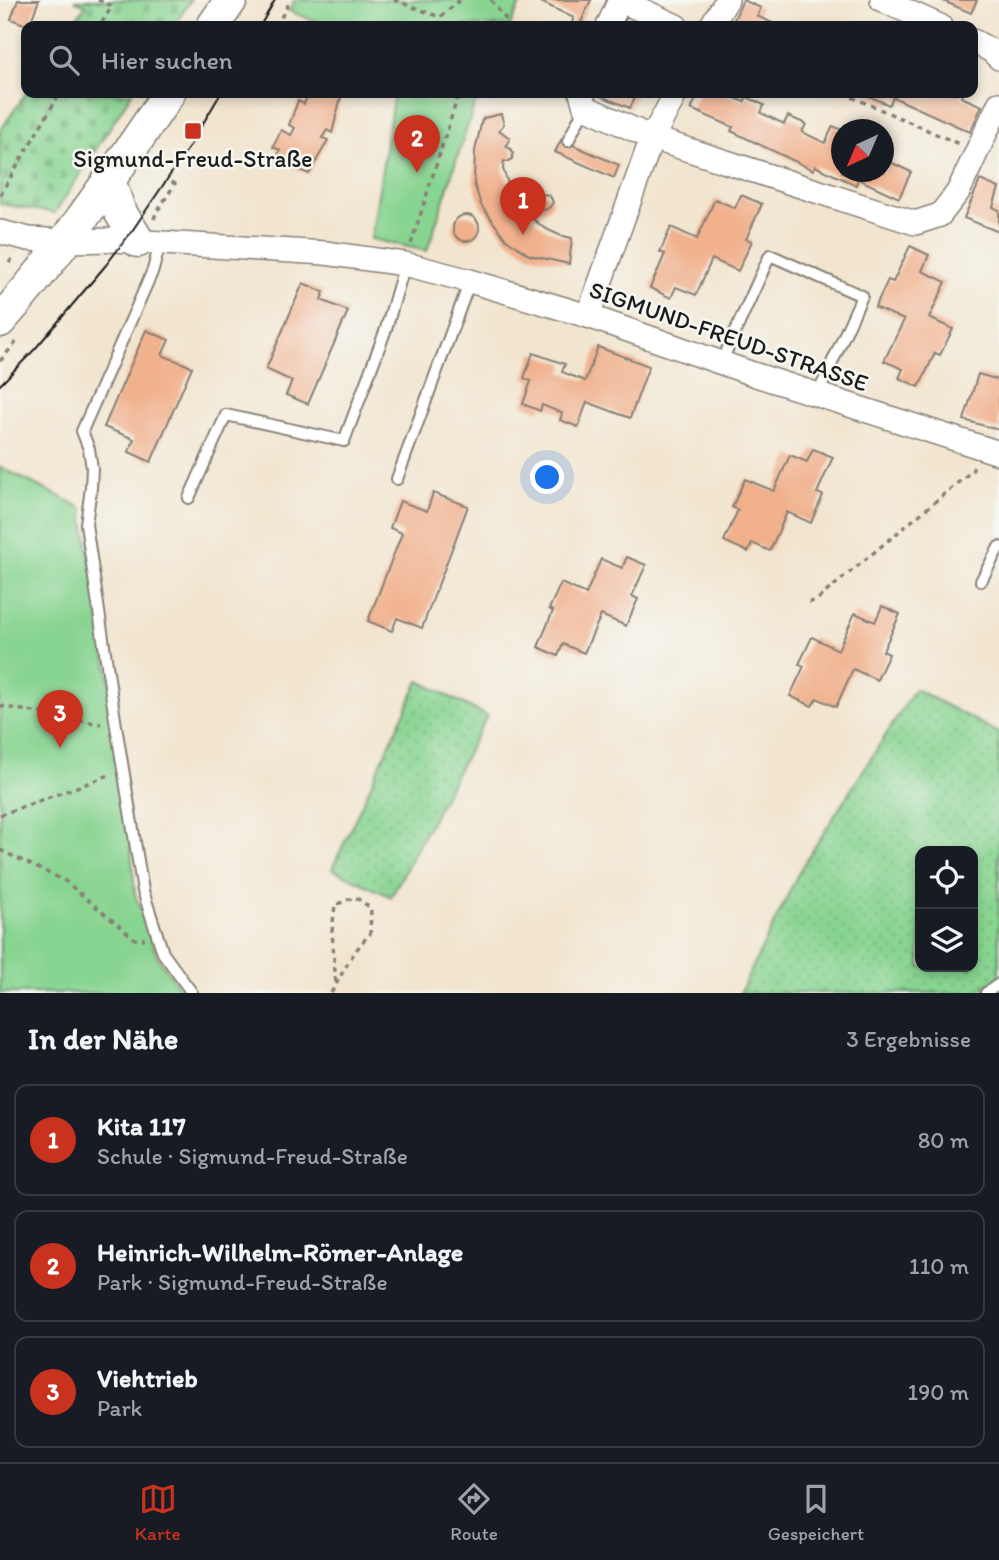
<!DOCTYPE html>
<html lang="de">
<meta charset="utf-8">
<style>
body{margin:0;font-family:Itim,sans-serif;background:#242831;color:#f1f3f6}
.controls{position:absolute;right:21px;bottom:21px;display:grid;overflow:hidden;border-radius:14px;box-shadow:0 4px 10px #0003}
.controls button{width:63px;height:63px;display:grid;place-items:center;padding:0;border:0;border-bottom:2px solid #363941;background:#171b24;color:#f1f3f6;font:35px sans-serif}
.compass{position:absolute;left:831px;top:119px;width:63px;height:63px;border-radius:50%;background:#171b24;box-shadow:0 4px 10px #0003;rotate:224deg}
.you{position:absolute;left:548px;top:478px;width:24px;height:24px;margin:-18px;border:5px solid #fff;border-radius:50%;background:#1a73e8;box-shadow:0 0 0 10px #1a73e833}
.badge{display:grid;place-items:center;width:46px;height:46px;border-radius:50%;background:#c8321e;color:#fff;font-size:23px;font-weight:700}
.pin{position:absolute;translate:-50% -58px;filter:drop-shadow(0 2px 4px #0008)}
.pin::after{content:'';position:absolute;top:37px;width:24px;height:21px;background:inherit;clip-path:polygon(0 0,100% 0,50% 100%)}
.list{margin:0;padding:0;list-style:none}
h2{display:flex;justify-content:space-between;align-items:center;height:91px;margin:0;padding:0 28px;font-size:30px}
h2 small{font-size:23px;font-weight:400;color:#9ea1a6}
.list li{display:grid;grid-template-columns:46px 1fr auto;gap:21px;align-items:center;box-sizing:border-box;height:112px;margin:0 14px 14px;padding:0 14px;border:2px solid #363941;border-radius:14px}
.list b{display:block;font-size:26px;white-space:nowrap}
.list p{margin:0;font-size:23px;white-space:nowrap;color:#9ea1a6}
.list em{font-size:23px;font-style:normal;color:#9ea1a6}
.icon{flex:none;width:38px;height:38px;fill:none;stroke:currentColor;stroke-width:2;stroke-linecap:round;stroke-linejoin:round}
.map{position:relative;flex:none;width:999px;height:993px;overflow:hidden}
.search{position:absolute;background:#171b24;box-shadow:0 4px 10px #0003;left:21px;right:21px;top:21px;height:77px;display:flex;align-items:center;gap:18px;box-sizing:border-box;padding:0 24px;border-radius:14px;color:#9ea1a6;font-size:26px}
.sheet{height:469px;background:#171b24}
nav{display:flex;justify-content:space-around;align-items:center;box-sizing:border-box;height:98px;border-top:2px solid #363941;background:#171b24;font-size:19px;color:#9ea1a6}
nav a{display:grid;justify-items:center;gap:4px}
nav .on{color:#c8321e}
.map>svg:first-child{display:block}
.cemetery{fill:url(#cemetery-stones);stroke:#527856;stroke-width:2}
.park{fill:#88d491;stroke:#527856;stroke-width:2}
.garden{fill:url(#garden-dots);stroke:#527856;stroke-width:2;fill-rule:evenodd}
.building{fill:#f1b18d}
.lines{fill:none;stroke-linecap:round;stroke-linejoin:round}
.service-casing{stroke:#878076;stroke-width:14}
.minor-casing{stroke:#878076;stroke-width:26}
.secondary-casing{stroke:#878076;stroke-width:35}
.path{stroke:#878076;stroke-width:3.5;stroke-dasharray:5 5;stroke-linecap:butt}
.service{stroke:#fff;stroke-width:10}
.minor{stroke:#fff;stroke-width:23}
.secondary{stroke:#fff;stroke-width:32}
.tram{stroke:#1c1c1c;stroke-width:2}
.poi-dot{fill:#c8321e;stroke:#f6f6f2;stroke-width:2.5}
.labels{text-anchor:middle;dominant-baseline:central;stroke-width:5;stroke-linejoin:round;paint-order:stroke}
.poi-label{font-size:24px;fill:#1c1c1c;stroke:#f6f6f2}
.street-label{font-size:24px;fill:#1c1c1c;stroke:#f6f6f2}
</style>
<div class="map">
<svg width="999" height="993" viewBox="0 0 999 993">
<defs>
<pattern id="cemetery-stones" width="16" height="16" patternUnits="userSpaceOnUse" patternTransform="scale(1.75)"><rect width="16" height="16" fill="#88d491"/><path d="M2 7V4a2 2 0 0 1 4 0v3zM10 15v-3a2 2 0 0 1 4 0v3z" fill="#75b57c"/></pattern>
<pattern id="garden-dots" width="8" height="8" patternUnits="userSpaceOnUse" patternTransform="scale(1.75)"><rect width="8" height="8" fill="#88d491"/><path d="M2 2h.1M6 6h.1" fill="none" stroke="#75b57c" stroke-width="1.8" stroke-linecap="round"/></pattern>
</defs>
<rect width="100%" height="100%" fill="#f6f6f2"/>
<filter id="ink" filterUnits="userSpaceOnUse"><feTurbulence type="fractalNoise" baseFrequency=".0143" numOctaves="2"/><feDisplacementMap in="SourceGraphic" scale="14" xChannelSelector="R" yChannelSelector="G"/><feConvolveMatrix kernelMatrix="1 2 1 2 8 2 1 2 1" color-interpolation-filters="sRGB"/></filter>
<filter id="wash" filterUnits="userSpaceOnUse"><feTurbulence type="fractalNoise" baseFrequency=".00686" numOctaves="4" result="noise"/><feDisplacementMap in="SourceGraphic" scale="28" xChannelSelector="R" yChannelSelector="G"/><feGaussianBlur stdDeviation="1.57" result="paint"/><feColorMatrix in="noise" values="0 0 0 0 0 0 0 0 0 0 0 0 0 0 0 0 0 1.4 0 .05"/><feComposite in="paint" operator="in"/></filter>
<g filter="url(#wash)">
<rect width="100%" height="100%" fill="#f2e5cf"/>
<!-- cemetery -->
<g class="cemetery">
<polygon points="74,0 191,0 174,26 71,26 86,5"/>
<polygon points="26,93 132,93 55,213 0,204 0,131"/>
</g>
<!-- park -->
<g class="park">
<polygon points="295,0 522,0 510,26 327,26 289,11"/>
<polygon points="394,93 480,93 474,106 427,251 371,239"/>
<polygon points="0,467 82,508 124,770 135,894 157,956 183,993 0,993"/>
</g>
<!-- garden -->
<g class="garden">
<polygon points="419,681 487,716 391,897 332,869"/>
<path d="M915 689 999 733V977L975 993H740L800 870ZM920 851H973V967H920Z"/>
</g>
<g id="blocks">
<!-- building -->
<g class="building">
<polygon points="18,0 39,0 29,26 11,19"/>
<polygon points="537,0 591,0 581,22 591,26 570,26 574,18"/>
<polygon points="743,0 761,8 757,16 779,26 731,26"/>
<polygon points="941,0 977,0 971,13"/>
<polygon points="628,14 650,23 649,26 622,26"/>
<polygon points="309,93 342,93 332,133 327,130 322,138 328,140 309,174 276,160 280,150 273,147 281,130 291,135 295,128 289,125 298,101 304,104"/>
<polygon points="593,93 637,93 630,108"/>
<polygon points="699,93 724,93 744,102 747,97 764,105 761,113 784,124 788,116 806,124 802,132 825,143 833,126 842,130 842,172 884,172 884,149 892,153 888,161 911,172 899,198 858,179 856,185 815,166 813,170 731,131 733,127 691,109"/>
<polygon points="862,93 963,93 961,97 982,106 970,132 893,97 889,105"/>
<polygon points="501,114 504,124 499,130 510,138 506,147 511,149 513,153 512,159 507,162 504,161 503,169 512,195 522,210 531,218 539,207 537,203 539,196 545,194 550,196 553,202 550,207 545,210 541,209 533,219 544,228 559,235 572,238 569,264 529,255 505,238 481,205 474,183 475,151 482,120 484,118"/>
<polygon points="561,140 619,165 614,178 555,152"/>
<polygon points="980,180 999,188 993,207 999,210 999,232 964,218"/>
<polygon points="741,195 762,204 746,239 752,241 738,271 712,259 696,295 676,287 671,298 650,288 665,254 660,252 671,227 697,239 715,199 735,208"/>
<circle cx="466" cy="228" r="13"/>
<polygon points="910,246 929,255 922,271 946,282 929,318 953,329 940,355 935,353 919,387 899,378 903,369 884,361 904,320 875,307 888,280 893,282"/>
<polygon points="303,283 324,292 321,300 348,311 308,404 286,395 292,381 266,369"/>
<polygon points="146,330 169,340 162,355 192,367 151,462 129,452 134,439 104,427"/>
<polygon points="598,347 649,366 630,418 587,402 578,427 560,420 562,413 542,405 540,411 523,404 531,381 524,378 533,353 565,364 562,372 585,381"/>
<polygon points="978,374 999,380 999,430 964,420"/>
<polygon points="813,449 833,457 817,493 823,495 811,523 787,512 770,551 752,543 748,552 724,541 738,510 732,507 745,479 774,491 790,455 807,462"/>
<polygon points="433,493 468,506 422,628 397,618 392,631 368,621 402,533 390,528 400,501 427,511"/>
<polygon points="627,557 646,565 632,596 638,599 626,626 601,615 584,653 563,644 558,656 538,647 553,611 549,609 561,583 586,594 601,559 622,568"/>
<polygon points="882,606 900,614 883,651 889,654 877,680 853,669 836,707 817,698 812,706 790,696 804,666 799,664 812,637 838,650 855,613 875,622"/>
</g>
</g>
</g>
<g filter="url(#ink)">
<use href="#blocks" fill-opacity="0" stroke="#878076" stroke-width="2"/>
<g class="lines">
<!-- service casing -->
<g class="service-casing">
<g id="service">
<polyline points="568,141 585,107"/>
<polyline points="160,243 153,270 82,431 89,449 92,468 91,488 86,524 116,726 143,891 163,953 192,993"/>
<polyline points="721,363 770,255 862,296 818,394"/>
<polyline points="397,479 470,281"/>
<polyline points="189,498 226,415 344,441 386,329 405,264"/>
<polyline points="981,581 999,547"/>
<polyline points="986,993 999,984"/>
</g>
</g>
<!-- minor casing -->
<g class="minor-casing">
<g id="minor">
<polyline points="882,0 940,26"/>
<polyline points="608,26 620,0 676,26"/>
<polyline points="711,26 727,0"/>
<polyline points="973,41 992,51 999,58"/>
<polyline points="581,93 585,107 652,138 915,223 940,215 958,192 999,104"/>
<polyline points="0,232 29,239 66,241 114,240 325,253 405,264 470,281 588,316 756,375 999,453"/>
<polyline points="588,316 652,138 676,93"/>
</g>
</g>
<!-- secondary casing -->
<g class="secondary-casing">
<g id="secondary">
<polyline points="213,26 231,0"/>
<polyline points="109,180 119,210 138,241"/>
<path d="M0 321C63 250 116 171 169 93"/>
</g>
</g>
<!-- path -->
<g class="path">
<polyline points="98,0 112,6 100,26"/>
<polyline points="394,0 440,17"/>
<polyline points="491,0 507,21 508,26"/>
<polyline points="276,26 291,0"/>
<polyline points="440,26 440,17 460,0"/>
<polyline points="823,93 828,93"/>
<polyline points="843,93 959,144"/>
<polyline points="0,195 60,93"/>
<polyline points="154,219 156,213 175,184 171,181"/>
<polyline points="411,244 459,93"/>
<polyline points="9,263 15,255"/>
<polyline points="0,361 18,340"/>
<polyline points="809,603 819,598 972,471 974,467"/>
<polyline points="0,706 101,724"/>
<polyline points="0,815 110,775"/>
<polyline points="0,850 65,881 135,939 145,939"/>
<path d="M331 993C344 971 352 952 370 934L371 908 355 897 335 905 332 931 336 986"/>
</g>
<!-- service -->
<use href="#service" class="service"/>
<!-- minor -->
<use href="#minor" class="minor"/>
<!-- secondary -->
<use href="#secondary" class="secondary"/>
<!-- tram -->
<g class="tram">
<polyline points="260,26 275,0"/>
<polyline points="0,385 35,349 106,265 132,231 189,147 221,93"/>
</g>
</g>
</g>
<!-- markers -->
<rect class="poi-dot" x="184" y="122" width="18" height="18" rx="3.5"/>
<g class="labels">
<!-- poi labels -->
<g class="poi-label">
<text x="193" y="158">Sigmund-Freud-Straße</text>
</g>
<!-- street labels -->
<g class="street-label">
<text transform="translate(729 336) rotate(19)">SIGMUND-FREUD-STRASSE</text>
</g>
</g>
</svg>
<div class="controls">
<button><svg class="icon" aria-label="locate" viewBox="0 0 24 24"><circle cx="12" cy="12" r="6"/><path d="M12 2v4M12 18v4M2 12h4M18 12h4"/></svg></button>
<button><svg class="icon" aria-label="layers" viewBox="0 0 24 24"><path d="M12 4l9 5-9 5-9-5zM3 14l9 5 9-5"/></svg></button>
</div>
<svg class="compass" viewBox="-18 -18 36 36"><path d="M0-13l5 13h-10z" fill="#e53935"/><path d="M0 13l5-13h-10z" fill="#9ea1a6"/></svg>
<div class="you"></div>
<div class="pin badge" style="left:523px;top:235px">1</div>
<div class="pin badge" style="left:417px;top:173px">2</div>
<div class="pin badge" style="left:60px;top:748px">3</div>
<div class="search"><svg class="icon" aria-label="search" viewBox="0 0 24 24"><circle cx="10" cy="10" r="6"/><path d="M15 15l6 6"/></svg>Hier suchen</div>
</div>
<section class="sheet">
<h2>In der Nähe<small>3 Ergebnisse</small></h2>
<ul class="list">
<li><span class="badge">1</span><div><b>Kita 117</b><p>Schule · Sigmund-Freud-Straße</p></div><em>80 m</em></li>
<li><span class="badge">2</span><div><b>Heinrich-Wilhelm-Römer-Anlage</b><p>Park · Sigmund-Freud-Straße</p></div><em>110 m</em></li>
<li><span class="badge">3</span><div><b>Viehtrieb</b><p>Park</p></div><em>190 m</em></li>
</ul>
</section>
<nav>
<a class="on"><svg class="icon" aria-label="map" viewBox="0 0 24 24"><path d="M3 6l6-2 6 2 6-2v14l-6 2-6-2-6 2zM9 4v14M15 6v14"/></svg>Karte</a>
<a><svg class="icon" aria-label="directions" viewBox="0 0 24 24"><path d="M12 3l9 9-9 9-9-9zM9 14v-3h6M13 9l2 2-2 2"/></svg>Route</a>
<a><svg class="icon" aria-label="saved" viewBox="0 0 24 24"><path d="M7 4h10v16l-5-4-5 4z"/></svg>Gespeichert</a>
</nav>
